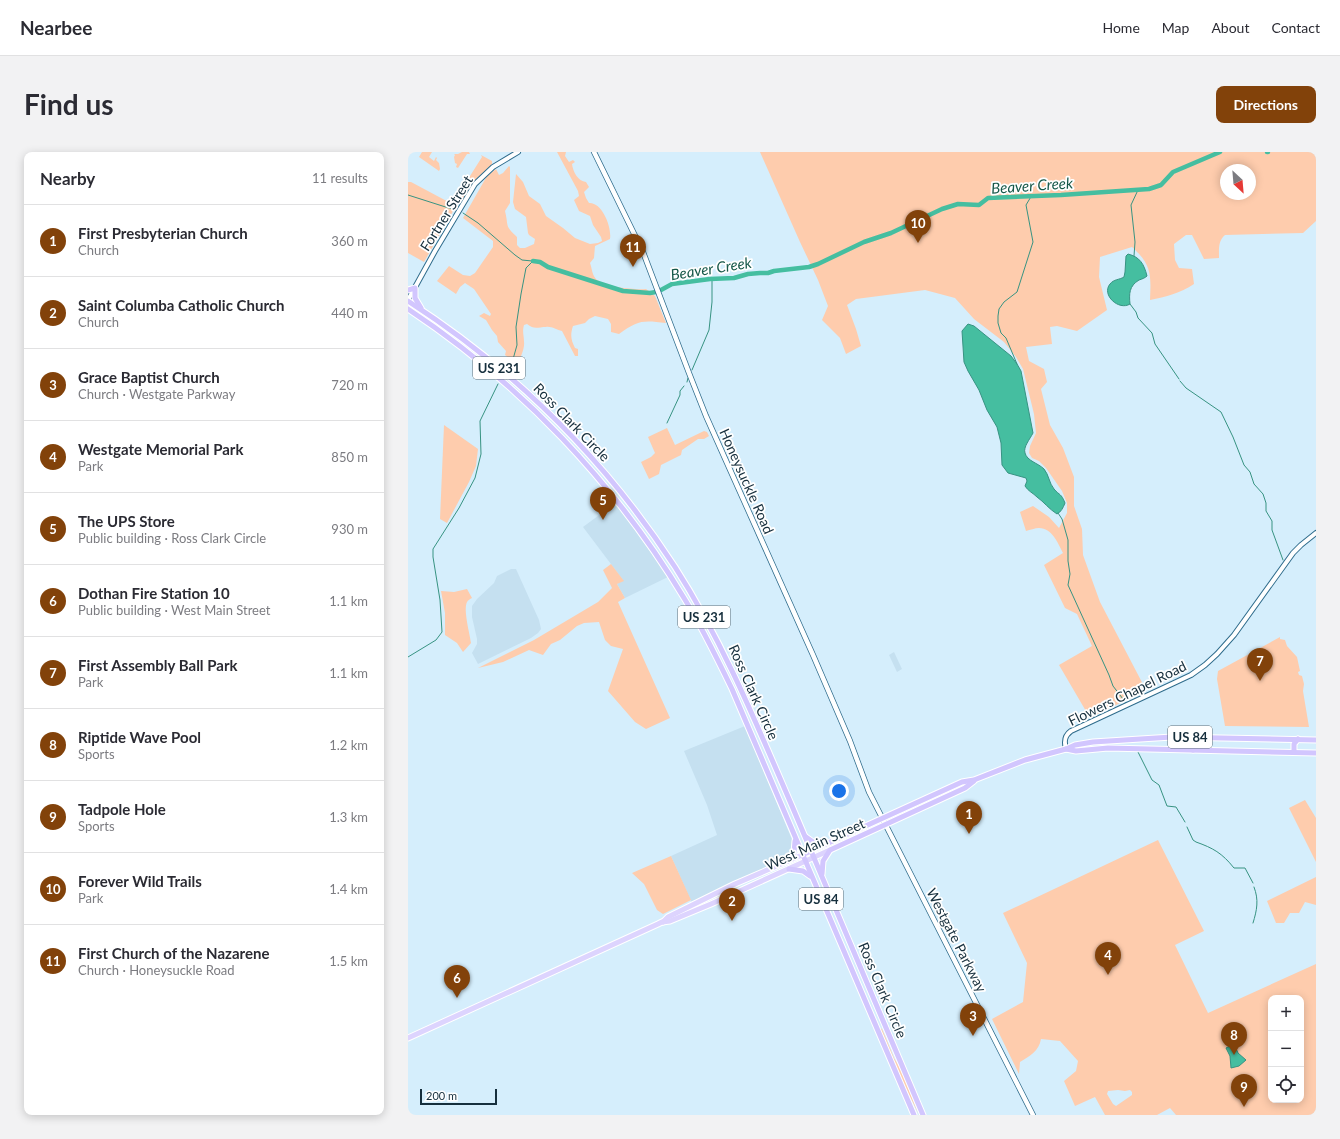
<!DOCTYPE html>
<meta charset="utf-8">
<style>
body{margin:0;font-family:Lato,sans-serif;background:#f2f2f3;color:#2b2b33}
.controls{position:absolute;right:12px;bottom:12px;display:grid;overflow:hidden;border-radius:8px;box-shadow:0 2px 10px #0003}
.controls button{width:36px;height:36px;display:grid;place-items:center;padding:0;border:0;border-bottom:1px solid #e1e1e2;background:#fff;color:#2b2b33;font:20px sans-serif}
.compass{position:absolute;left:812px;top:12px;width:36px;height:36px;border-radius:50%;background:#fff;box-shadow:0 2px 10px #0003;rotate:154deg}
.scale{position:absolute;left:12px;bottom:10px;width:77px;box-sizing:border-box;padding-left:4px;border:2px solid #162f3d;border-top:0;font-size:11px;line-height:14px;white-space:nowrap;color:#162f3d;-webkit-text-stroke:3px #fff;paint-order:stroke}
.you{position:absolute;left:431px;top:639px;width:14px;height:14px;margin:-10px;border:3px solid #fff;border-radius:50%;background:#1a73e8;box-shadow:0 0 0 6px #1a73e833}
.badge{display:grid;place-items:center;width:26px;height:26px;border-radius:50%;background:#82420a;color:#fff;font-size:13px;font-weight:700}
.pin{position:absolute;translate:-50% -33px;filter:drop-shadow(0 1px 2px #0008)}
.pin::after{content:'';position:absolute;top:21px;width:14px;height:12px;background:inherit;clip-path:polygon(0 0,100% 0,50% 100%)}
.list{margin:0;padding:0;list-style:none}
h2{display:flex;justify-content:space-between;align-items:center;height:52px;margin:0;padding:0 16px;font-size:17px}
h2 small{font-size:13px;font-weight:400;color:#7c7c81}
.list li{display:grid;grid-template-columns:26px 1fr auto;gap:12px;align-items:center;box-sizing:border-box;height:72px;padding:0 16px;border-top:1px solid #e1e1e2}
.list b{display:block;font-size:15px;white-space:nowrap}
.list p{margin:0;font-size:13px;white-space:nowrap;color:#7c7c81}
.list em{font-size:13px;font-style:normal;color:#7c7c81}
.icon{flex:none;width:22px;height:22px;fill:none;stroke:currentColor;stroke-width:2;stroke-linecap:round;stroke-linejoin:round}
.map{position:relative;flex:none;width:908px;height:963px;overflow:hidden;border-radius:8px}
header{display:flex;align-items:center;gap:24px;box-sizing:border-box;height:56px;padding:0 20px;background:#fff;border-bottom:1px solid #e1e1e2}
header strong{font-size:19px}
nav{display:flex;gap:22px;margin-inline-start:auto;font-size:14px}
.intro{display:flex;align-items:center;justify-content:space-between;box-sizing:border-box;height:96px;padding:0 24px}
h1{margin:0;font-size:28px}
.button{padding:10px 18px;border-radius:8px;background:#82420a;color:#fff;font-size:14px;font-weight:700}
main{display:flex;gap:24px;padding:0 24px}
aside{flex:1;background:#fff;border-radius:8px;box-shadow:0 2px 10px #0003}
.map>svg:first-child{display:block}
.built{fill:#c5e0f0}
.green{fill:#feccad;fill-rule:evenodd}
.water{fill:#45bea0;stroke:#379382}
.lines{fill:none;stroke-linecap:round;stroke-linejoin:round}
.stream{stroke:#379382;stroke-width:1}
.river{stroke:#45bea0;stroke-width:4.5}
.tertiary-casing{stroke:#2f6c8c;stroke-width:6}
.secondary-casing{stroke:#2f6c8c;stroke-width:6}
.primary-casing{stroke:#fff;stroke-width:7}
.trunk-casing{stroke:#fff;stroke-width:7}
.tertiary{stroke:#fff;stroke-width:4}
.secondary{stroke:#fff;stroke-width:4.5}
.primary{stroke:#ddd4fe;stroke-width:5}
.trunk{stroke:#d2c6fe;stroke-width:5}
.labels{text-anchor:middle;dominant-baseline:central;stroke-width:3.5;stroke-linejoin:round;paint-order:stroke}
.shield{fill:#fff;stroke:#5c6d77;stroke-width:1}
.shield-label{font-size:13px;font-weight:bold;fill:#162f3d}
.street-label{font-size:14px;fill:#162f3d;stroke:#fff}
.water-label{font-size:15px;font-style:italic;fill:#165849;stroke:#fff}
</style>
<header>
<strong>Nearbee</strong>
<nav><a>Home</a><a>Map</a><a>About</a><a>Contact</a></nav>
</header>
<div class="intro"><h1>Find us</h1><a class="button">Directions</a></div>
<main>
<aside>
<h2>Nearby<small>11 results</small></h2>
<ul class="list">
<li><span class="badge">1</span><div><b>First Presbyterian Church</b><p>Church</p></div><em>360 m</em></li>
<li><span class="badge">2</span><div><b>Saint Columba Catholic Church</b><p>Church</p></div><em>440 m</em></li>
<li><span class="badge">3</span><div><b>Grace Baptist Church</b><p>Church · Westgate Parkway</p></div><em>720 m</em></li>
<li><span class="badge">4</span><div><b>Westgate Memorial Park</b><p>Park</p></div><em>850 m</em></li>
<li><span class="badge">5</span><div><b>The UPS Store</b><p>Public building · Ross Clark Circle</p></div><em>930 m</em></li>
<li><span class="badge">6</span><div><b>Dothan Fire Station 10</b><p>Public building · West Main Street</p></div><em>1.1 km</em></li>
<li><span class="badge">7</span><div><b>First Assembly Ball Park</b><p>Park</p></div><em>1.1 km</em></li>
<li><span class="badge">8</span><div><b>Riptide Wave Pool</b><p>Sports</p></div><em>1.2 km</em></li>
<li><span class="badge">9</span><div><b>Tadpole Hole</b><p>Sports</p></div><em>1.3 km</em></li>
<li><span class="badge">10</span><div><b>Forever Wild Trails</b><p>Park</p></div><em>1.4 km</em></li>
<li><span class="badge">11</span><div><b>First Church of the Nazarene</b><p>Church · Honeysuckle Road</p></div><em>1.5 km</em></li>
</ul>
</aside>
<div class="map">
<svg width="908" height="963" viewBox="0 0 908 963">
<rect width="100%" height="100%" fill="#d5eefc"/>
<!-- built -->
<g class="built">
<polygon points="206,354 210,355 226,377 260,425 217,446 209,432 215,428 175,375 202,355"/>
<polygon points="103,417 108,417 131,468 133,477 130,481 123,486 70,512 64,501 69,492 69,487 64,465 64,454 69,447 86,431 89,424"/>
<polygon points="486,500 494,517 489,520 481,503"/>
<polygon points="337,574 385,690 385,698 378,708 284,751 263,704 309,683 299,653 276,599"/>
</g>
<!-- green -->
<g class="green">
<polygon points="14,0 24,0 21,5 26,9 28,5 29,6 28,8 31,11 32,17 31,19 11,5"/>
<polygon points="54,0 61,0 62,2 59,2 50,16 48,15 49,12 47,11 46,5 47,3 46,2 50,2"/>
<path d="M149 0H158L157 4 161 10 165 8 167 10 164 12C165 20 170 29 178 30L181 35 176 40 178 46 181 51C194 50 204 75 202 87L187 94 186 106 182 111C184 116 184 124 189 128 199 135 226 138 238 137L247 144 258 171C235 168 230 168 211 182L203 180V172L200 167 187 164 181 167 177 171 165 174C162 183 163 188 167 196L170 197V204H167L154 179C149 178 143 174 138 175 130 175 126 178 119 172L116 173C114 180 116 183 116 190 117 196 112 208 108 212L97 203 98 199 90 190 89 184 84 178 78 168 71 164 76 161 82 164 83 162 66 137 57 131 52 135 48 142 29 129 41 114 55 123 62 124 67 121 85 95V89L55 66 79 24 88 17 91 23 95 21 101 14 102 15V51L97 59C101 75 96 73 109 85V93L112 96H117L126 92 127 87 121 83 120 81 118 65 107 57 105 50 108 22 115 30 121 44 132 52 138 64 155 76 167 86 182 92 190 91 194 89 193 85 185 73 182 64 171 59 166 48 171 44 170 39Z"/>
<path d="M352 0H908V69L895 81 817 83C810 89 811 97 811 106L796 107 784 83H778L766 92 767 108 771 116 784 117 786 132C772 141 758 145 742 148 743 123 744 113 724 95L692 105 691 125 699 158 669 179 649 174 642 175 644 192 618 195 621 209 636 217 639 230 633 237 642 273 655 296 666 325V354L674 377 675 403 692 450 738 538 682 566 651 513 684 494 669 462 657 456 636 413 655 401C650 391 644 376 631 376 627 376 622 378 618 379L612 360 625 354 641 365 651 376 659 361V351L654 339 638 316 631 309 624 306 621 301 622 294 628 281 626 262 615 217 608 205 596 190 566 167 547 146 517 138 448 147 439 153 448 177 453 194 438 202 432 186 414 168 420 154 410 128 392 90ZM818 18H842V42H818Z"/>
<polygon points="73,3 84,9 84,12 71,25 55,47 52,48 47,44 48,42 50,43 74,5"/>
<polygon points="0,30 3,30 48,54 16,110 0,101"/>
<polygon points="36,273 70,297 68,314 61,330 39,371 32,367"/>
<polygon points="259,276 267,293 296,279 299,280 301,284 296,287 290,287 274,298 273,303 253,313 251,322 241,327 233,310 243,305 247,301 240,285"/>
<polygon points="203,412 216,429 209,432 217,446 210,450 262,566 238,577 227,570 200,539 215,497 203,494 197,488 191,470 176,471 169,474 152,488 143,492 135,503 121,498 95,510 70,516 126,488 190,450 204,436 195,418"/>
<path d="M59 437 64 446C62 447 60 448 59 450 55 458 62 482 63 491L55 500 49 491 37 483V461L33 439 46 440Z"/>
<polygon points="872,485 872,487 877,488 879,494 889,505 892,519 890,520 891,523 894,524 896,532 895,539 901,575 817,574 809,527 810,519"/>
<polygon points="897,648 908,666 908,710 881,656"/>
<path d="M750 688 796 779 767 793 800 861 908 812V963H768L762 956 749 963H697L687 945 667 954 656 929 668 919 670 909 652 889 633 887C631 899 622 904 612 910L611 922 584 867 615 850 619 811 595 761ZM863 846H893V948H863ZM710 938 717 939 722 938 724 940V943L708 954 705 952 699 942 700 939Z"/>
<polygon points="263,704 283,748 255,762 249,758 236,732 224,721"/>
<polygon points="908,725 908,753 897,750 891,761 882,761 876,771 868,771 859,749"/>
<polygon points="472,876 474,877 486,906 492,916 511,963 491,922"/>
</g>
<!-- water -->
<g class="water">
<path d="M720 102C732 105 736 112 739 124 737 126 734 127 731 128 721 134 721 142 722 152 711 159 693 143 702 132 706 127 711 128 716 125L717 120 718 104Z"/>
<path d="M560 172 566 174 603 204 609 212 613 219 625 281C622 287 615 295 617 301 619 309 630 311 636 317 641 323 641 331 646 337 652 344 653 341 657 351 655 356 653 360 649 362 641 357 636 350 629 345 625 341 620 339 617 334L619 329 618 326 600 321 594 313 593 291 589 275 579 258 571 238 560 219 556 210 554 179Z"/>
<polygon points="826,892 830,901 838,908 831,914 823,916 822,904 818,896"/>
</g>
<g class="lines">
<!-- stream -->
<g class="stream">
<polyline points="0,43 47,58"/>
<polyline points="55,61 70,71 107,103 114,108 124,109"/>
<polyline points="726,104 727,90 723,53 730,38"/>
<polyline points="722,152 728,160 730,166 744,181 747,192 771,227"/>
<polyline points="609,212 598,186 593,181 590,171 590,164 591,157 596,150 609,140 625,90 618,53 624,43"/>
<polyline points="102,218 109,193 108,175 113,142 118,116 125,109"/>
<polyline points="284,218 301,178 304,150 304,128"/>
<polyline points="772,229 778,236 813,260 825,285 836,313 842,320 846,332 855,342 858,351 858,359 864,369 864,378 875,408"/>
<polyline points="279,230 280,226"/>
<polyline points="259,271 272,243 272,239 276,234"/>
<polyline points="650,361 654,367 660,388 660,409 662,422 660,433 701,523 705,534 715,547 718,552"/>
<polyline points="0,505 28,488 34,480 32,448 25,405 25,397 51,356 67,326 73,302 72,269 90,232"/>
<polyline points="730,600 744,628 751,633 759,654 768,655 777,670"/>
<path d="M779 675 785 688 788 690C805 696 814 701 826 716H837L845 731"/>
<path d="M845 771C849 758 851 748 846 735"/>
</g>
<!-- river -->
<g class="river">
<polyline points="859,0 860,0"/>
<polyline points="125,109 132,110 140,115 215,139 242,141 248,140"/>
<polyline points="253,138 264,132 302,127 326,126 340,122 352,121 360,121 366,119 401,115 410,112 456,90 483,81 534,57 550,52 571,53 580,46 653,43 741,37 753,33 765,20 812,0"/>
</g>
<!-- tertiary casing -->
<g class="tertiary-casing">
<g id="tertiary">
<polyline points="0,148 27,99 67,32 85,15 110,0"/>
<path d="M658 597C656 590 656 584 663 579L766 531 783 523 797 513 809 502 826 483 885 401 893 393 908 381"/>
</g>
</g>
<!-- secondary casing -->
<g class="secondary-casing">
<polyline id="secondary" points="186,0 235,100 281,221 298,264 405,503 442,589 461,640 625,963"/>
</g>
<!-- primary casing -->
<g class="primary-casing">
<g id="primary">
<polyline points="255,770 260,765 327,732 394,703"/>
<polyline points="0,886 250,772 254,770 262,769 303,752 422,698"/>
</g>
</g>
<!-- trunk casing -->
<g class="trunk-casing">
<g id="trunk">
<polyline points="0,138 7,136 7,146 13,156"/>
<path d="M0 149C107 218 198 309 267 415 315 490 349 573 384 654 428 757 471 860 515 963"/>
<path d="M0 157C112 231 207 331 276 446 294 475 309 506 324 537L506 963"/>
<polyline points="776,596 783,592 784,585"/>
<polyline points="658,597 668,599 700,596 908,601"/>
<polyline points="785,598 787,591 794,585"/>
<polyline points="886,600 886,592 890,587"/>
<polyline points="398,685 405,690 416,692"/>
<polyline points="394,703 554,630 566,628 617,608 658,597 667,593 685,590 764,585 908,588"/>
<polyline points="380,709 386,701 387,689"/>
<polyline points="381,717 395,719 402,724"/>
<polyline points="414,722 415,709 422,698 557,636 566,629"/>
</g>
</g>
<!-- tertiary -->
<use href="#tertiary" class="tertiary"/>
<!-- secondary -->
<use href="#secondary" class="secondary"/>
<!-- primary -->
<use href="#primary" class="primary"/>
<!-- trunk -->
<use href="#trunk" class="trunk"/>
</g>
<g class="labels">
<!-- shield labels -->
<g class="shield">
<rect x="65" y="205" width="52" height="22" rx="3"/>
<rect x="270" y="454" width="52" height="22" rx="3"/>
<rect x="760" y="574" width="44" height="22" rx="3"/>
<rect x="391" y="736" width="44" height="22" rx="3"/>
</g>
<g class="shield-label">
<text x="91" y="216">US 231</text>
<text x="296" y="465">US 231</text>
<text x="782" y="585">US 84</text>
<text x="413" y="747">US 84</text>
</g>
<!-- street labels -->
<g class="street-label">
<text transform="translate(38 61) rotate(-58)">Fortner Street</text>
<text transform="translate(164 270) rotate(46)">Ross Clark Circle</text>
<text transform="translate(339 329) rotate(66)">Honeysuckle Road</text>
<text transform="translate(346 540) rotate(66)">Ross Clark Circle</text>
<text transform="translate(719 541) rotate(-26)">Flowers Chapel Road</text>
<text transform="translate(407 692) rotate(-24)">West Main Street</text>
<text transform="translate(549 788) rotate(63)">Westgate Parkway</text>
<text transform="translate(475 838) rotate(67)">Ross Clark Circle</text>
</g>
<!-- water labels -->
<g class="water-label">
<text transform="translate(624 33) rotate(-4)">Beaver Creek</text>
<text transform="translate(303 116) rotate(-9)">Beaver Creek</text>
</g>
</g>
</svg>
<div class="controls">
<button>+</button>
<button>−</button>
<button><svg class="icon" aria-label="locate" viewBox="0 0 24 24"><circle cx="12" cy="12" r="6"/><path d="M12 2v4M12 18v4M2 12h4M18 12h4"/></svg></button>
</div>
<svg class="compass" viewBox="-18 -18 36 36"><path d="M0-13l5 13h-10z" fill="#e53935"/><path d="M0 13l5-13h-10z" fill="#7c7c81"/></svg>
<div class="scale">200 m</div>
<div class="you"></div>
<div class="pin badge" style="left:561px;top:682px">1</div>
<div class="pin badge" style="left:324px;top:769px">2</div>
<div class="pin badge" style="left:565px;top:884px">3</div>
<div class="pin badge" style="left:700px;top:823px">4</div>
<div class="pin badge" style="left:195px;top:368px">5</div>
<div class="pin badge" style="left:49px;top:846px">6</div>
<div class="pin badge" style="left:852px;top:529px">7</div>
<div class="pin badge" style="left:826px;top:903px">8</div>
<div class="pin badge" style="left:836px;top:955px">9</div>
<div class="pin badge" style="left:510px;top:91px">10</div>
<div class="pin badge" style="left:225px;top:115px">11</div>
</div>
</main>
